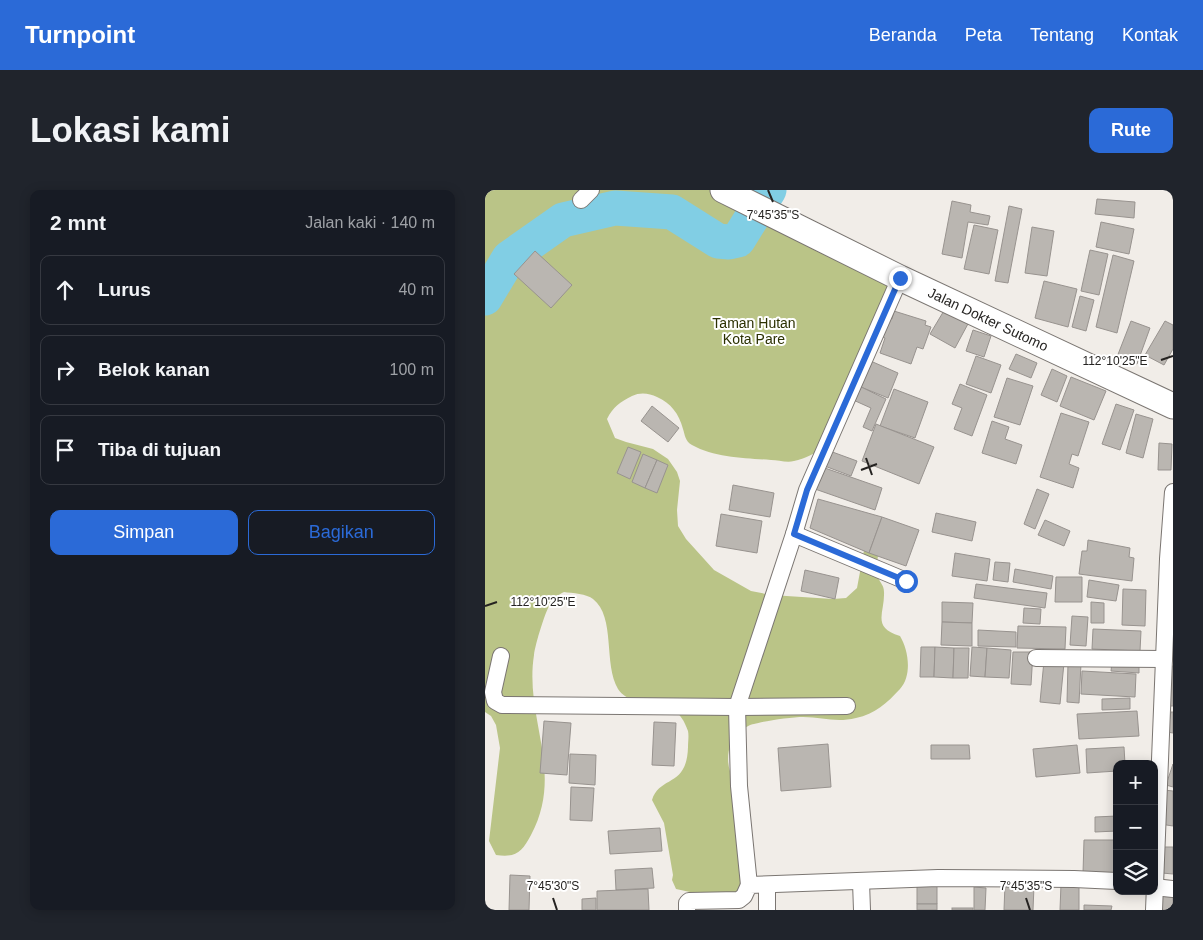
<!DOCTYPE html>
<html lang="id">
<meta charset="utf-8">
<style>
body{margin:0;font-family:Helvetica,sans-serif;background:#20242c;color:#f1f3f6}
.controls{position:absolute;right:15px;bottom:15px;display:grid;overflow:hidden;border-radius:10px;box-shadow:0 2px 12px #0003}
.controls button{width:45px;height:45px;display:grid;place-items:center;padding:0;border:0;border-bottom:1px solid #363941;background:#171b24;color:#f1f3f6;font:25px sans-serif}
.stop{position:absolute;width:15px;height:15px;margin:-11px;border:4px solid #2b6ad7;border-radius:50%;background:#fff}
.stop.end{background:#2b6ad7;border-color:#fff;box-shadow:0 1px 5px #0008}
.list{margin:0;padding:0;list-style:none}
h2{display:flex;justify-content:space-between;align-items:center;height:65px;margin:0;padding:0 20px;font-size:21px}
h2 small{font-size:16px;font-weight:400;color:#9ea1a6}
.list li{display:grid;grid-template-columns:32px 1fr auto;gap:15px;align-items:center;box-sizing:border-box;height:70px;margin:0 10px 10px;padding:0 10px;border:1px solid #363941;border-radius:10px}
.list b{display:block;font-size:19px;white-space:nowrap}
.list em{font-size:16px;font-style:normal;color:#9ea1a6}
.actions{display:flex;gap:10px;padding:15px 20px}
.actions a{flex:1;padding:11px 0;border:1px solid #2b6ad7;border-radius:10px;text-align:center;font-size:18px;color:#2b6ad7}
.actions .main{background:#2b6ad7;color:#fff}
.icon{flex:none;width:28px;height:28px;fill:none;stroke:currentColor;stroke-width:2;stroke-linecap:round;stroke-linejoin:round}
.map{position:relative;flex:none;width:688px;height:720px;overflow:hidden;border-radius:10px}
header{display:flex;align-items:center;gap:30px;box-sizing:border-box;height:70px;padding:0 25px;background:#2b6ad7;color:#fff}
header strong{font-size:24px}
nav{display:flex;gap:28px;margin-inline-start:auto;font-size:18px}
.intro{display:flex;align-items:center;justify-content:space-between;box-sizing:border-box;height:120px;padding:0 30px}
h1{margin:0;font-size:35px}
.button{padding:12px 22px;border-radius:10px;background:#2b6ad7;color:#fff;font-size:18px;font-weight:700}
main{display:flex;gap:30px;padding:0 30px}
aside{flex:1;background:#171b24;border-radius:10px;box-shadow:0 2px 12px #0003}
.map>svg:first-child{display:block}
.forest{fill:#bac487}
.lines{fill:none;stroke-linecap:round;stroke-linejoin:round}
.river{stroke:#81cee4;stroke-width:35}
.building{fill:#bab6b1;stroke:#98938f}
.street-casing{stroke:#7b7672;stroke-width:18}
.primary-casing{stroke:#7b7672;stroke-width:27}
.street{stroke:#fff;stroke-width:16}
.primary{stroke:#fff;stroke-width:25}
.route{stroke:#2b6ad7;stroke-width:6}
.ticks{fill:none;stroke:#252321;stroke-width:2}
.labels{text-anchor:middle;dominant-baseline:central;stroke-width:4;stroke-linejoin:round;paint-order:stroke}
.street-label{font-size:14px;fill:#252321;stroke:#fff}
.park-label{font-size:14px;fill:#2b3001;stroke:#fff}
.ticks-label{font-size:12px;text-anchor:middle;fill:#252321;stroke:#fff;stroke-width:4;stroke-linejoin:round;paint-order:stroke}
</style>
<header>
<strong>Turnpoint</strong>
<nav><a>Beranda</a><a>Peta</a><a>Tentang</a><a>Kontak</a></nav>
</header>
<div class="intro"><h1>Lokasi kami</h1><a class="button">Rute</a></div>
<main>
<aside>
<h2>2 mnt<small>Jalan kaki · 140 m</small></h2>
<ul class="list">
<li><svg class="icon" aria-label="ahead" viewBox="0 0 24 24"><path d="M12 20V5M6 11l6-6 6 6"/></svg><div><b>Lurus</b></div><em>40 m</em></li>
<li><svg class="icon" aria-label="right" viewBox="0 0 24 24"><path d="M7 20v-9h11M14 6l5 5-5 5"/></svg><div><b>Belok kanan</b></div><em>100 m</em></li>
<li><svg class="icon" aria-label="arrive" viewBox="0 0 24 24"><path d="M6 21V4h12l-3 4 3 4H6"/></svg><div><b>Tiba di tujuan</b></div></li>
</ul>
<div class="actions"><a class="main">Simpan</a><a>Bagikan</a></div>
</aside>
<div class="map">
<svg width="688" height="720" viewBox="0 0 688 720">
<rect width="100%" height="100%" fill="#f1ede8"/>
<!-- forest -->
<path class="forest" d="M0 0H238L415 88 340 257C330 263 320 269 309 271 302 273 293 270 286 270 260 268 230 268 207 255 200 251 200 245 198 239 194 224 186 213 172 207 164 203 155 202 147 206 135 212 128 217 122 229L130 248 141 252 168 259 183 269 192 282 195 291 192 320 193 336 201 349 229 380 266 401 286 405 348 409 361 408 372 398 380 355 395 356C393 366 390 378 393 387 395 393 399 395 399 402 400 423 386 437 415 446 424 461 427 486 415 499 402 513 390 524 371 528 350 533 338 527 318 527 307 527 279 531 269 534 261 535 248 546 246 553 237 578 251 589 255 611 260 639 261 667 264 695L247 711 191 699 187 690 188 685 179 633 167 610C175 585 202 598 203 557 203 552 204 546 203 541 190 499 150 524 133 499 118 474 131 427 108 409 102 404 87 403 79 402 75 404 69 407 67 411 61 418 50 455 49 465 39 529 80 581 46 645 37 662 31 668 11 665L4 651 15 558 11 535 6 526 0 522Z"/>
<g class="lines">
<!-- river -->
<polyline class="river" points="0,108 24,68 78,30 130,18 187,22 233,51 244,52 253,50 284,0"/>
</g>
<!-- building -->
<g class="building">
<polygon points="612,9 650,12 649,28 610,24"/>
<polygon points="467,11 486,15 485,22 505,26 503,35 483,32 477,68 457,64"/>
<polygon points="524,16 537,19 523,93 510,91"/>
<polygon points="616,32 649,39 644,64 611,57"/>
<polygon points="489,35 513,40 504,84 479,79"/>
<polygon points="547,37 569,41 562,86 540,83"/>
<polygon points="605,60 623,64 614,105 596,101"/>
<polygon points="50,61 87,95 66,118 29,84"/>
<polygon points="628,65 649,71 632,143 611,137"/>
<polygon points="559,91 592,99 583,137 550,128"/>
<polygon points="595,106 609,110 601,141 587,137"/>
<polygon points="460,119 484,132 470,158 445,144"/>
<polygon points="409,121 441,131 440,135 446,137 438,159 432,157 426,174 395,163 400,148 393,145 399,126 407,129"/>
<polygon points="646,131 665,138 652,174 632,167"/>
<polygon points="680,131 688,135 688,159 679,175 660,165"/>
<polygon points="488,140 506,146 499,167 481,161"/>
<polygon points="531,164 552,173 546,188 524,179"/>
<polygon points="491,166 516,175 506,203 481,194"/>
<polygon points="381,169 413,183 403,208 371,195"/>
<polygon points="567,179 582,186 572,212 556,205"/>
<polygon points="586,187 621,201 609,230 575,216"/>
<polygon points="522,188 548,196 535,235 509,227"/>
<polygon points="475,194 502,205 487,246 469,239 477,218 467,214"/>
<polygon points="372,195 401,209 387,241 378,237 386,218 366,209"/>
<polygon points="409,199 443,212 430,248 395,236"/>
<polygon points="631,214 649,220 635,260 617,254"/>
<polygon points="167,216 194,238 183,252 156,231"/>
<polygon points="576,223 604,232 593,266 587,264 584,274 594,278 588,298 555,287"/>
<polygon points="651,224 668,229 658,268 641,263"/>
<polygon points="507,231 524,237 520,249 537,255 531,274 497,263"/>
<polygon points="391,234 449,257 434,294 377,271"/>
<polygon points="674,253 687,254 686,280 673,280"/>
<polygon points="143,257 156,262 145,289 132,283"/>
<polygon points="342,260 372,271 366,286 337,275"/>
<polygon points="158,264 172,270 160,298 147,292"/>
<polygon points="172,270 183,275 172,303 160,298"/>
<polygon points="337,277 397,298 390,320 330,299"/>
<polygon points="248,295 289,303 285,327 244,320"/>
<polygon points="552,299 564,304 550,339 539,334"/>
<polygon points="333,309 397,327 384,363 325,338"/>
<polygon points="451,323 491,332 487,351 447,342"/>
<polygon points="236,324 277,331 272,363 231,356"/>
<polygon points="397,327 434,340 421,376 384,363"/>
<polygon points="560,330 585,341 579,356 553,345"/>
<polygon points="603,350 645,358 644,367 649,368 647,391 594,384 597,361 602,361"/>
<polygon points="470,363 505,369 502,391 467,386"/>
<polygon points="510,372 525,373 523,392 508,390"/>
<polygon points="530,379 568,386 566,399 528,392"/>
<polygon points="320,380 354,388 350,409 316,401"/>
<polygon points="571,387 597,387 597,412 570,412"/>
<polygon points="604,390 634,395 631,411 602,407"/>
<polygon points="491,394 562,403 560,418 489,408"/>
<polygon points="638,399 661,400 660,436 637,435"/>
<polygon points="457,412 488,413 487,433 457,432"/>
<polygon points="606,412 619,413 619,433 606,433"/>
<polygon points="539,418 556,419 555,434 538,433"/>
<polygon points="587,426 603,427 601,456 585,455"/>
<polygon points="457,432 487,433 487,456 456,455"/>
<polygon points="533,436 581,437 580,459 532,458"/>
<polygon points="608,439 656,441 655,461 607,459"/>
<polygon points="493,440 531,442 531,457 493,456"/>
<polygon points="436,457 450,457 449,487 435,487"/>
<polygon points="450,457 469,458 468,488 449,487"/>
<polygon points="487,457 502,458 500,487 485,486"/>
<polygon points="469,458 484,458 483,488 468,488"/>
<polygon points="502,458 526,460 524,488 500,487"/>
<polygon points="528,462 548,462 546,495 526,494"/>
<polygon points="559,471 579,473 575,514 555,512"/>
<polygon points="627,472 654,475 654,483 626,481"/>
<polygon points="583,473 596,474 594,513 582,512"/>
<polygon points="687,476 688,476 688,516 684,516"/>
<polygon points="597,481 651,484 650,507 596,504"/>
<polygon points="645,508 645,519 617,520 617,509"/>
<polygon points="652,521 654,546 594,549 592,524"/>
<polygon points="686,522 688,522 688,543 682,542"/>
<polygon points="59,531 86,533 82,585 55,583"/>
<polygon points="169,532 191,533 189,576 167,575"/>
<polygon points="343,554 346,597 296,601 293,558"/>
<polygon points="446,555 484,555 485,569 446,569"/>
<polygon points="592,555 595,583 551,587 548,559"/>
<polygon points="639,557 640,574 632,574 632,581 602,583 601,559"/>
<polygon points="85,564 111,565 110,595 84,593"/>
<polygon points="688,574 688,597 681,595"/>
<polygon points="86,597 109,598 107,631 85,630"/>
<polygon points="679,600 688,601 688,636 675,634"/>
<polygon points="632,626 632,641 610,642 610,627"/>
<polygon points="175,638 177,661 125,664 123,641"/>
<polygon points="599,650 632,650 632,684 598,683"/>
<polygon points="678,657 688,657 688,684 677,683"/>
<polygon points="167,678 169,698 131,700 130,680"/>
<polygon points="25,685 45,686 44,720 24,720"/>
<polygon points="452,690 452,714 432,714 432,691"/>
<polygon points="520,694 549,696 548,720 519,720"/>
<polygon points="576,694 594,694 594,720 575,720"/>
<polygon points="489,697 501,698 500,720 489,720"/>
<polygon points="163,699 164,720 112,720 112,701"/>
<rect x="674" y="703" width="14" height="17"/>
<polygon points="111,708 111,720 97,720 97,709"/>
<rect x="432" y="714" width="20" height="6"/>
<polygon points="599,715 627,716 626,720 599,720"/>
<rect x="467" y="718" width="21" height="2"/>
</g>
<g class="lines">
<!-- street casing -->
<g class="street-casing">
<g id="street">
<polyline points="96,10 106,0"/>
<polyline points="309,344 421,391"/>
<polyline points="16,466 8,502 10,511 17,515 252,517 362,516"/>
<polyline points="551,468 679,469"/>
<polyline points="376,692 377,720"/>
<polyline points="264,695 254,596 252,517 309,344 322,300 415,88"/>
<polyline points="282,695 282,720"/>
<polyline points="669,697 688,699"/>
<polyline points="202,720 202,713 204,711 254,710 259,706 264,695 453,688 589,689 632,691"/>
<polyline points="669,720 683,369 688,302"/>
</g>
</g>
<!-- primary casing -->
<g class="primary-casing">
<g id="primary">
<path id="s1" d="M238 0 415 88 688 216"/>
</g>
</g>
<!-- street -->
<use href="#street" class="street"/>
<!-- primary -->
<use href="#primary" class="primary"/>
</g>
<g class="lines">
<!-- route -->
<polyline class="route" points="415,88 322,300 309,344 421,391"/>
</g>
<!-- ticks -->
<path class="ticks" d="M283 0 288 12M676 170 688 166M381 268 387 285M376 280 392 274M0 416 12 412M68 708 72 720M541 708 545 720"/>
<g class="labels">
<!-- street labels -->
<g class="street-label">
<text stroke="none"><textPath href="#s1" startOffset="295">Jalan Dokter Sutomo</textPath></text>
</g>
<!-- park labels -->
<g class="park-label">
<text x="269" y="133">Taman Hutan<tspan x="269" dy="16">Kota Pare</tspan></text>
</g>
</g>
<g class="ticks-label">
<text x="288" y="29">7°45'35"S</text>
<text x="630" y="175">112°10'25"E</text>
<text x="58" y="416">112°10'25"E</text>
<text x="68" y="700">7°45'30"S</text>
<text x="541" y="700">7°45'35"S</text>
</g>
</svg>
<div class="controls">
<button>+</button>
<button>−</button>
<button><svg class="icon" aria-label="layers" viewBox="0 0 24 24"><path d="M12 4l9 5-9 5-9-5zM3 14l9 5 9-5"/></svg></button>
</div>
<div class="stop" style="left:421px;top:391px"></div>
<div class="stop end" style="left:415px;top:88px"></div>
</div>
</main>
